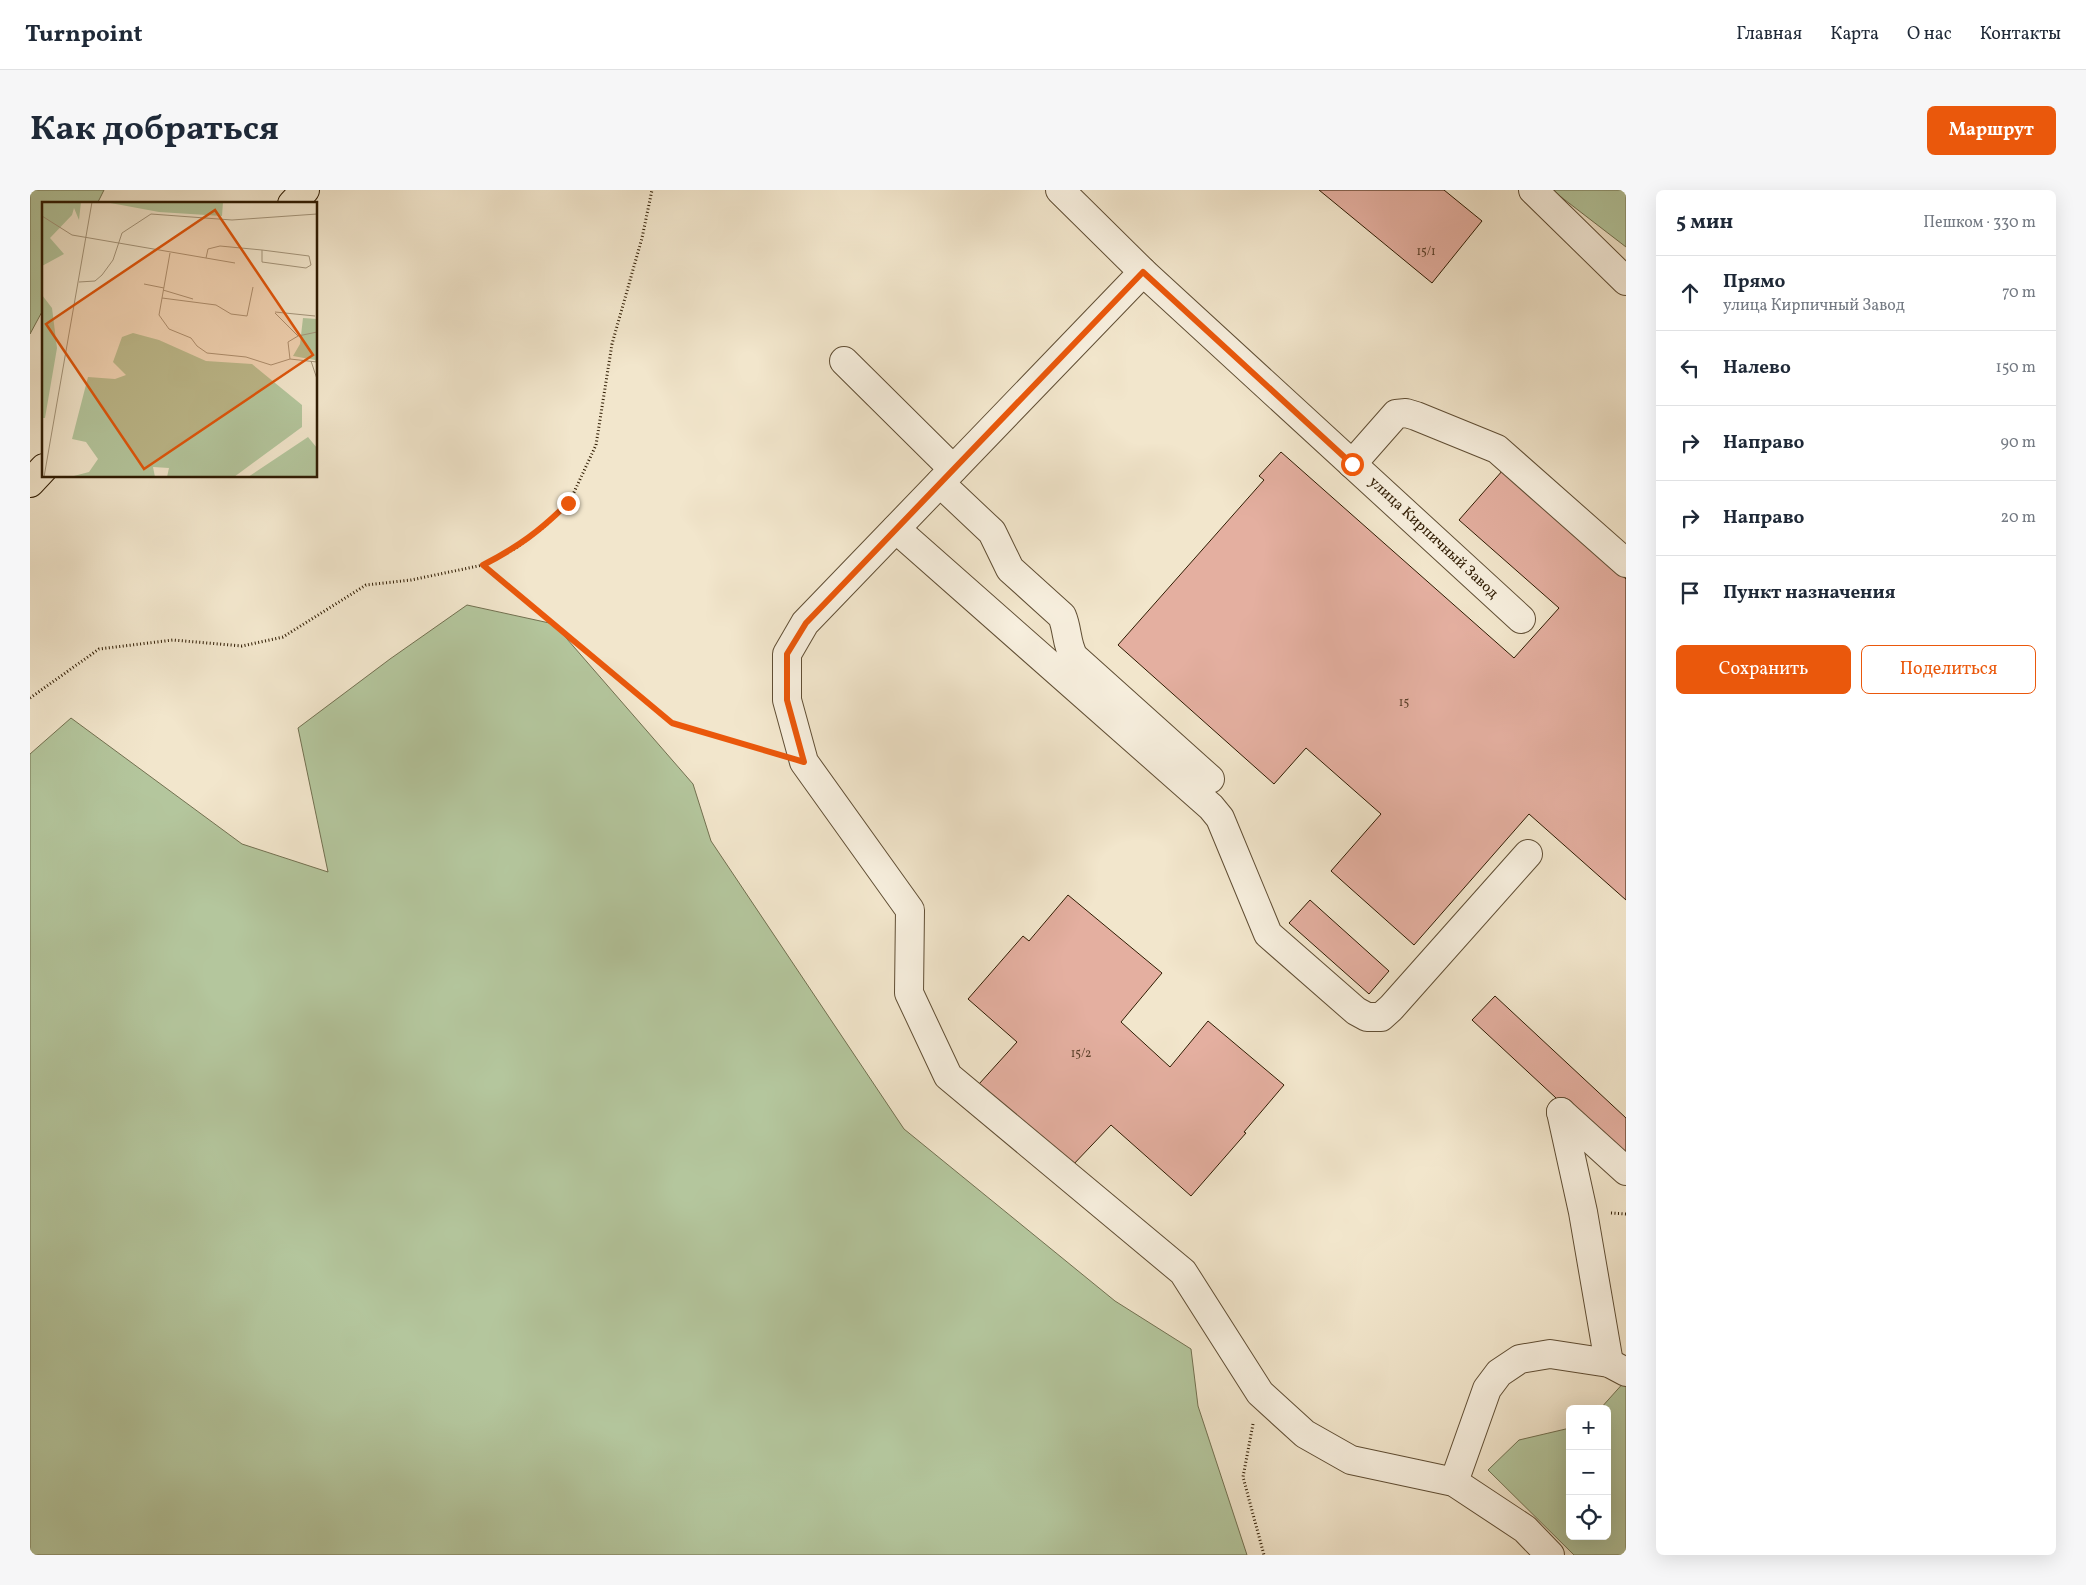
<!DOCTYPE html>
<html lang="ru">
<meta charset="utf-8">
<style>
body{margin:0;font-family:Vollkorn,serif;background:#f6f6f7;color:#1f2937}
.controls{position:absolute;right:15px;bottom:15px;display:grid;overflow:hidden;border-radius:8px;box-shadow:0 5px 20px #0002}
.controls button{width:45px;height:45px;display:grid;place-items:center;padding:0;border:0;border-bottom:1px solid #e0e1e3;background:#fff;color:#1f2937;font:25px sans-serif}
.stop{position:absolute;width:15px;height:15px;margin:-11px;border:4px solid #ea580c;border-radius:50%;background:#fff}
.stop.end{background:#ea580c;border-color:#fff;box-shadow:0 1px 5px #0008}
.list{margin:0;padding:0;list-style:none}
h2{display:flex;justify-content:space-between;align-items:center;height:65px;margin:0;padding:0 20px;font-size:21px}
h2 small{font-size:16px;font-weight:400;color:#747a83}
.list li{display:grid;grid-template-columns:32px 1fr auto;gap:15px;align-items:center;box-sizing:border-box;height:75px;padding:0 20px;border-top:1px solid #e0e1e3}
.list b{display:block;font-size:19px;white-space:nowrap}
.list p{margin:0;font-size:16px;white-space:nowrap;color:#747a83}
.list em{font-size:16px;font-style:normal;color:#747a83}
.actions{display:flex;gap:10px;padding:15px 20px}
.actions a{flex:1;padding:11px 0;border:1px solid #ea580c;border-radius:8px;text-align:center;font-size:18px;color:#ea580c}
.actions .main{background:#ea580c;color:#fff}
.icon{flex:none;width:28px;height:28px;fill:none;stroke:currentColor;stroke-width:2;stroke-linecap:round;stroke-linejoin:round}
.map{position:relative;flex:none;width:1596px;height:1365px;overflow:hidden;border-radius:8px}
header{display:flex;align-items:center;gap:30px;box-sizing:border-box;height:70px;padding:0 25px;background:#fff;border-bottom:1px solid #e0e1e3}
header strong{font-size:24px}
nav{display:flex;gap:28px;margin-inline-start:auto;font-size:18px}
.intro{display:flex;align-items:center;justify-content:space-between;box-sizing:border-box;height:120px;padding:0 30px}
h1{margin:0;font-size:35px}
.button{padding:12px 22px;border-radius:8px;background:#ea580c;color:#fff;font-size:18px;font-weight:700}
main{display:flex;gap:30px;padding:0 30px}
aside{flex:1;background:#fff;border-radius:8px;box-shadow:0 5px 20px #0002}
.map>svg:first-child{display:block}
.green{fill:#b4c69d;stroke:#727050}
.building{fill:#e4afa0;stroke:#2f1b02}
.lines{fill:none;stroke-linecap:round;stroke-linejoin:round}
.minor-casing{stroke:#604e34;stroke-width:30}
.major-casing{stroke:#2f1b02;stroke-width:30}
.path{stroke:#2f1b02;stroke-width:3;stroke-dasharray:1 2.5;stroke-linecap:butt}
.minor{stroke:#f7efde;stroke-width:28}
.major{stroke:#f2e6cc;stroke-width:28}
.route{stroke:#ea580c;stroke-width:6}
.labels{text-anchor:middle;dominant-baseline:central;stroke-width:4.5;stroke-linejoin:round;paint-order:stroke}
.number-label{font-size:12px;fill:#5c402a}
.street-label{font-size:15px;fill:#2f1b02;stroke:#f7efde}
.inset-road{fill:none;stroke:#a4957b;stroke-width:1}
.view{fill:#df560c;fill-opacity:0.15;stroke:#df560c;stroke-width:2.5}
.inset-edge{fill:none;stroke:#2f1b02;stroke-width:2.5}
</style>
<header>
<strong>Turnpoint</strong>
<nav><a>Главная</a><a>Карта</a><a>О нас</a><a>Контакты</a></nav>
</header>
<div class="intro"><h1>Как добраться</h1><a class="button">Маршрут</a></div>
<main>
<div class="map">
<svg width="1596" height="1365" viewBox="0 0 1596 1365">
<rect width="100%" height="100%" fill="#f2e6cc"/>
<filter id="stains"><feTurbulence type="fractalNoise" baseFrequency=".004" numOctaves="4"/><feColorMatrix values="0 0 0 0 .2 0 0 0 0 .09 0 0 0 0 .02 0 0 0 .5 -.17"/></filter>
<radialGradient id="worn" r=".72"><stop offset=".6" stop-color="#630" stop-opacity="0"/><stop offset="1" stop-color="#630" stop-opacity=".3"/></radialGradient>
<!-- green -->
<g class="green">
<polygon points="0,0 74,0 67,14 14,14 14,118 0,144"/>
<polygon points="1522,0 1596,0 1596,57"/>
<polygon points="437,415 524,434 663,594 681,651 874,939 1085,1111 1161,1159 1168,1216 1217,1365 0,1365 0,564 41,528 212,654 298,682 268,538 360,469"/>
<polygon points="1596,1190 1596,1365 1544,1365 1458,1280 1489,1250 1540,1238 1540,1346 1577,1346 1577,1219 1570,1219"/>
</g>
<!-- building -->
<g class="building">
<polygon points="1289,0 1414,0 1452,31 1402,93"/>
<polygon points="1251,262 1484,468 1529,418 1429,330 1473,280 1596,389 1596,710 1499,624 1384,755 1301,681 1351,624 1276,558 1244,594 1088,455 1234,290 1229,286"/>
<polygon points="1038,705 1132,783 1091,832 1140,877 1178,831 1254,895 1214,942 1216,943 1161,1006 1081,935 1041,977 949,894 987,852 938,809 993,746 999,751"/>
<polygon points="1280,710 1359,781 1339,804 1259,733"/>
<polygon points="1465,806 1596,928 1596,973 1442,830"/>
</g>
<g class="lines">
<!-- minor casing -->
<g class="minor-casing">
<g id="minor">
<polyline points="1030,0 1113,82 1491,429"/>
<polyline points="1503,0 1596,91"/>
<polyline points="1113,82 775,433 757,464 757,510 774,572 880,720 879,803 918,886 1153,1082 1230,1203 1275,1244 1321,1270 1424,1292 1495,1339 1520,1365"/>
<polyline points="814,171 923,279"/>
<polyline points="1322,274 1366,224 1376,223 1386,226 1467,259 1596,373"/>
<path d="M910 293 962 342 980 379 1032 426C1038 440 1036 454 1044 467L1180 589"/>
<polyline points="866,339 1181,617 1190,628 1238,744 1326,821 1337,827 1351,827 1361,818 1498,664"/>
<polyline points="1531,922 1553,1022 1579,1173"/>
<polyline points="1531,922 1596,981"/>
<polyline points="1424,1292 1457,1199 1469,1183 1490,1169 1520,1164 1579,1173 1596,1182"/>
</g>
</g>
<!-- major casing -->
<g class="major-casing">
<g id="major">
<polyline points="262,14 275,0"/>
<polyline points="0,293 14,278"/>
</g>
</g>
<!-- path -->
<g class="path">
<polyline points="453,375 642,533 743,563"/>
<polyline points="0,508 69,459 143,450 212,456 253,447 336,395 381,390 453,375 486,358 514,337 539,313 566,255 582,154 612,48 622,0"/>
<polyline points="1581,1023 1596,1024"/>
<polyline points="1223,1234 1213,1287 1234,1365"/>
</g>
<!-- minor -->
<use href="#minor" class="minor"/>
<!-- major -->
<use href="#major" class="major"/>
</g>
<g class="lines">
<!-- route -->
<path class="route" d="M538 313C510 341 488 357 453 375L642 533 774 572 757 510V464L776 433 1113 82 1322 274"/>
</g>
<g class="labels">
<!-- number labels -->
<g class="number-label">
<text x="1396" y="62">15/1</text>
<text x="1374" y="513">15</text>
<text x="1051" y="864">15/2</text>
</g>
<!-- street labels -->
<g class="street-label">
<text transform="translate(1403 348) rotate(43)">улица Кирпичный Завод</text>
</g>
</g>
<!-- overview -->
<g transform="translate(12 12)">
<rect width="275" height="275" fill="#f2e6cc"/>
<path d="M0 0H39L37 18 32 6 30 13 8 36 22 52 0 64ZM63 0H181L180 14 117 10ZM0 93 10 106 15 146 3 216H0ZM261 116 275 117V163L273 158 251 154 258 142ZM91 131 117 138 164 159 210 162 260 203V225L192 275H125L127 266 111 265 113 275H28L47 270 56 257 44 240 30 237 46 175 73 177 84 173 71 160 80 135ZM266 235 275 246V275H206Z" fill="#b4c69d"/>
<path class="inset-road" d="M0 14 30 33 193 61M128 51 117 113 127 127 149 136 155 144 165 151 204 155 229 163 248 157 275 160M164 56 166 47 178 44 220 48 267 54 269 63 264 66 220 60V48M37 80 53 79 60 73 71 58 80 31 109 12 190 18 275 12M102 82 122 86M121 88 151 97M120 96 174 103 189 112 205 114 211 85M233 110 273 114M233 111 256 134M248 157 246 140 256 134 275 130M269 159 275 177M2 275 50 0"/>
<path class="view" d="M173 8 271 153 102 267 4 122Z"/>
<rect width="275" height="275" class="inset-edge"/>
</g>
<rect width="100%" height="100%" filter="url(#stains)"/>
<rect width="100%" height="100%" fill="url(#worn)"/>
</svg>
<div class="controls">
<button>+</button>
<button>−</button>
<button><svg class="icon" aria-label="locate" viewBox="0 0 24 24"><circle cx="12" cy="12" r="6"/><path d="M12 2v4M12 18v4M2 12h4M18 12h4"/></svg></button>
</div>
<div class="stop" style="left:1322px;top:274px"></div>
<div class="stop end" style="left:538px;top:313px"></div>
</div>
<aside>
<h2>5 мин<small>Пешком · 330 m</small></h2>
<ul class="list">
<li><svg class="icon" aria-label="ahead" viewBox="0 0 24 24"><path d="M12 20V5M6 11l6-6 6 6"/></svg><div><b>Прямо</b><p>улица Кирпичный Завод</p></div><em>70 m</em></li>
<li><svg class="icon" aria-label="left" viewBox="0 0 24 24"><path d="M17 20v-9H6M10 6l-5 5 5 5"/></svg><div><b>Налево</b></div><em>150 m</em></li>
<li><svg class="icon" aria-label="right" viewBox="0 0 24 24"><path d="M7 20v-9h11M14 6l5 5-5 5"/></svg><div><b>Направо</b></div><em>90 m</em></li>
<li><svg class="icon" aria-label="right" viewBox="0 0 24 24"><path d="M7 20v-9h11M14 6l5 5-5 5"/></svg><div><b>Направо</b></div><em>20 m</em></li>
<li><svg class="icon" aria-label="arrive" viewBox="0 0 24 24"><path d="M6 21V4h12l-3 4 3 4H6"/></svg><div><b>Пункт назначения</b></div></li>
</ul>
<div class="actions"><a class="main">Сохранить</a><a>Поделиться</a></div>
</aside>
</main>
